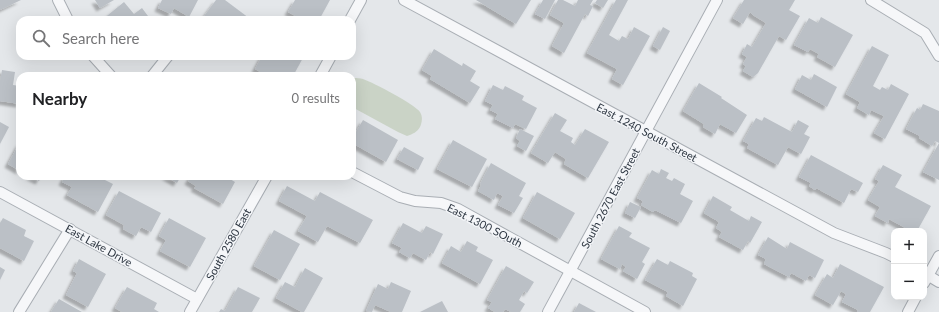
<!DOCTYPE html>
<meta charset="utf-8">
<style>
body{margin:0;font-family:Lato,sans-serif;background:#f6f6f6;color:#202124}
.controls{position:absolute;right:12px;bottom:12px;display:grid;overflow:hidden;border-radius:8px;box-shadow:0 4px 16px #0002}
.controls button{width:36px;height:36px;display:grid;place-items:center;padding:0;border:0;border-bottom:1px solid #e0e0e0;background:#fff;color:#202124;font:20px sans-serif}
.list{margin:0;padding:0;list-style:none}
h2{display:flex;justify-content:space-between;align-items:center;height:52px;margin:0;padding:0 16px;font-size:17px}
h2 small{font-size:13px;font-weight:400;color:#757577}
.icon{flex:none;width:22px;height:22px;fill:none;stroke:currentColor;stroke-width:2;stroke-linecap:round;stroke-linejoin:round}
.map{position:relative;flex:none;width:939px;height:312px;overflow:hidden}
.search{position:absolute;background:#fff;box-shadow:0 4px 16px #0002;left:16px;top:16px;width:340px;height:44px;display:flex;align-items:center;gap:10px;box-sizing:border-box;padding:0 14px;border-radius:12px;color:#757577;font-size:15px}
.panel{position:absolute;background:#fff;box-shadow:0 4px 16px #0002;left:16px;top:72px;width:340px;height:108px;border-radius:12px}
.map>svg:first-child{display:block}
.green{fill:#cad3c6}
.building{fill:#bbc0c6;filter:url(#shadow)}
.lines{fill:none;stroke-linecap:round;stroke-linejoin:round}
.minor-casing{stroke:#a9aeb4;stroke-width:12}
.minor{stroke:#f6f7f9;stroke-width:10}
.labels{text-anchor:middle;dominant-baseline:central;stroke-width:3;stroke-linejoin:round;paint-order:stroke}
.street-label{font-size:11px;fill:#2d3641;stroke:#f3f5f8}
</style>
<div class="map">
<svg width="939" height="312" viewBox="0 0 939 312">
<defs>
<filter id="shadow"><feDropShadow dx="-3.5" dy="3.5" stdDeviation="1" flood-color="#0004"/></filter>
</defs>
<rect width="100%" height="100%" fill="#e4e7ea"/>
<!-- green -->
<path class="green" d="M354 78C357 78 360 78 363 79 374 83 414 104 420 112 423 117 422 122 420 127 417 132 413 134 407 136L398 132 352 107V79Z"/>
<!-- building -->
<g class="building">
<polygon points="0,0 21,0 0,10"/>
<polygon points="95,0 114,0 100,8"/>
<polygon points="162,0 198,0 189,17 174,8 171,14 158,8"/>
<polygon points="216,0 225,0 249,18 247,20 204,20 202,19"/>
<polygon points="295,0 330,0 319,20 303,20 288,12"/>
<polygon points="476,0 531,0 516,24"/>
<polygon points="543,0 555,0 545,19 535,14"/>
<polygon points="558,0 563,0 575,6 578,0 593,0 590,5 593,6 588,16 585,14 564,53 552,46 564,23 550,15"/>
<polygon points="597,0 608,0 603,8 595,3"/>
<polygon points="616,0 628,0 609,35 619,41 622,36 628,39 634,27 650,36 623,85 612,79 617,69 587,53"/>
<polygon points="744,0 795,0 789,10 800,16 786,40 779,36 758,73 753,77 743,71 746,66 743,64 747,57 742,54 747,44 752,47 766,23 753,15 750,12 743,24 733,18"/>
<polygon points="124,2 134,14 142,8 151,20 102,20"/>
<polygon points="821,17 853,35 835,67 817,57 819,54 810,49 808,52 794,45 809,18 818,23"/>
<polygon points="663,27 670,31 660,50 653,46"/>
<polygon points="872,46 889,55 873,86 880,90 882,87 888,90 891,84 909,94 885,139 874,133 884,116 871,110 869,115 857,108 860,102 846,94"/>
<polygon points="434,49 462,66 463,63 476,71 470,81 480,87 470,103 430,79 432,76 422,70"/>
<polygon points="262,56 304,56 293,76 268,76 255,69"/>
<polygon points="2,70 15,72 13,85 20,86 20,104 0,101 0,81"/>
<polygon points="31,72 44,74 43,76 30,76"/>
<polygon points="202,72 209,76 200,76"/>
<polygon points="814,74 837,87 827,107 795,89 802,75 811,80"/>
<polygon points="699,83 722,97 721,98 747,115 736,133 720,124 715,134 703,127 704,124 683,111"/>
<polygon points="493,85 503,90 505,86 524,96 522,100 537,108 526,129 515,124 513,128 495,119 498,114 490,110 493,105 485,101"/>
<polygon points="923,104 939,111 939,180 923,172 939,143 935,141 932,146 919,138 920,136 906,129 917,108 920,110"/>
<polygon points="555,113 567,120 560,131 573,138 571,142 575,145 585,129 609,142 588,178 564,164 566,159 555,152 548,163 531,153"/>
<polygon points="764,117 792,132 798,120 809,126 804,134 810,137 801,154 788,147 778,165 747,148 749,144 743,141 756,118 762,121"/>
<polygon points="363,120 398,140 386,162 352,143 352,139"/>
<polygon points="0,122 9,127 0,144"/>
<polygon points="520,129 534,136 526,151 517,146 520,141 516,138"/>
<polygon points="453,140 487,159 472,187 437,169"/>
<polygon points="20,142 20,171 8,164"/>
<polygon points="404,147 424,158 418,170 397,159"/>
<polygon points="811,155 863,183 858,192 851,189 844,203 816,188 815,190 809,186 811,183 799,177"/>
<polygon points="491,163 526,183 519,196 523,198 514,213 498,205 503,196 497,193 494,200 478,191 481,185 480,184"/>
<polygon points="883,165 902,175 895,187 931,206 917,231 911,231 889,219 888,223 875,216 880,207 868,200 879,181 875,179"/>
<polygon points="661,169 669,173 666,178 672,181 674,178 685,184 680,194 693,201 681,223 655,210 653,212 641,205 643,201 637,198 652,170 659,174"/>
<polygon points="29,176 42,176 39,181"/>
<polygon points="65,176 97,176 113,184 98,212 67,195 72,187 62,182"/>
<polygon points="165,176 181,176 177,183"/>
<polygon points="191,176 225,176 235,182 223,204 194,188 196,186 188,181"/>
<polygon points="287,186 315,201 320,192 373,220 360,243 327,226 318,242 298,231 307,216 279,201"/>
<polygon points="119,191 161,213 151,232 141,227 136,236 123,229 124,225 106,215"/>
<polygon points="537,192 575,213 560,239 523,218"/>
<polygon points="713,196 732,207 730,210 749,221 751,216 762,222 750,243 748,241 743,250 719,237 722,232 716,228 719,222 704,213"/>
<polygon points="630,202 641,207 635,218 625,213"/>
<polygon points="3,218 26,230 24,236 34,241 24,261 0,248 0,223"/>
<polygon points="169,218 206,238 190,267 160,251 166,240 159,236"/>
<polygon points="403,223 422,233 426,226 443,234 433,254 430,252 426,260 413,253 410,258 399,252 402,248 392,243"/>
<polygon points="619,226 632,233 629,237 650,248 642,262 645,264 637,279 623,271 626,267 622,264 620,269 601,259"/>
<polygon points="274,230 300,244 280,280 254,266"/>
<polygon points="768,237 787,249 790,242 824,260 815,278 809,275 806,281 791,273 789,277 764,264 766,259 758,255"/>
<polygon points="467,241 478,247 476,251 493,260 480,284 442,263 451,246 461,252"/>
<polygon points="79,259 106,274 88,307 66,295 77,273 73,271"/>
<polygon points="657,259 668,265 670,261 693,273 692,276 697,279 683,306 666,296 668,292 645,280"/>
<polygon points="840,264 884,287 870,312 857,312 858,310 842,302 846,294 841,291 833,305 815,295 827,274 833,278"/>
<polygon points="506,266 534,282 527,293 524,291 519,300 525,304 520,312 511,312 505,309 503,312 495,312 488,308 492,302 487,300"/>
<polygon points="0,267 5,270 0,280"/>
<polygon points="305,268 323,278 304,312 302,312 276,298 285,282 295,287"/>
<polygon points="391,282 411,291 402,312 391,312 375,305 372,312 366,311 378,284 388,289"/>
<polygon points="127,287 157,303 154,309 159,312 122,312 115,308"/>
<polygon points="238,287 260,298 252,312 219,312 221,309 225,311"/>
<polygon points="59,299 82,312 51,312"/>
<polygon points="442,301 448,312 420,312"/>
<polygon points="579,303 596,312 574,312"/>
</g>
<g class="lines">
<!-- minor casing -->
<g class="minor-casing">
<g id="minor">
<polyline points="58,0 68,20"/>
<polyline points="404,0 834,233 886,253 894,257"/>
<polyline points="871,0 925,33 939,56"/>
<polyline points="350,20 361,0"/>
<polyline points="93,56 111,76"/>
<polyline points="152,76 168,56"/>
<polyline points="320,76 331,56"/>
<polyline points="352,172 400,197 415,201 441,203 458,209 645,312"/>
<polyline points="0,192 197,299"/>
<polyline points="924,273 939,282"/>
<polyline points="924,283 939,256"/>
<polyline points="19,312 70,229"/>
<polyline points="190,312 267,176"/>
<polyline points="548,312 717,0"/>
<polyline points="908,312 916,297"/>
</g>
</g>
<!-- minor -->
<use href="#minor" class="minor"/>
</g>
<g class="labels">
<!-- street labels -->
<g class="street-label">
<text transform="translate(647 132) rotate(28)">East 1240 South Street</text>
<text transform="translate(610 198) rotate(-62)">South 2670 East Street</text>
<text transform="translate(485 225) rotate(27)">East 1300 SOuth</text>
<text transform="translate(228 244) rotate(-61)">South 2580 East</text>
<text transform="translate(99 245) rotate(29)">East Lake Drive</text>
</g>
</g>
</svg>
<div class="controls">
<button>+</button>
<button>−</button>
</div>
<div class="search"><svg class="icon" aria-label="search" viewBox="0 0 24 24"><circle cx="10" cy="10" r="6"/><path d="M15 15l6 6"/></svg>Search here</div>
<section class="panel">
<h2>Nearby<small>0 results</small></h2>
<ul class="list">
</ul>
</section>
</div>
